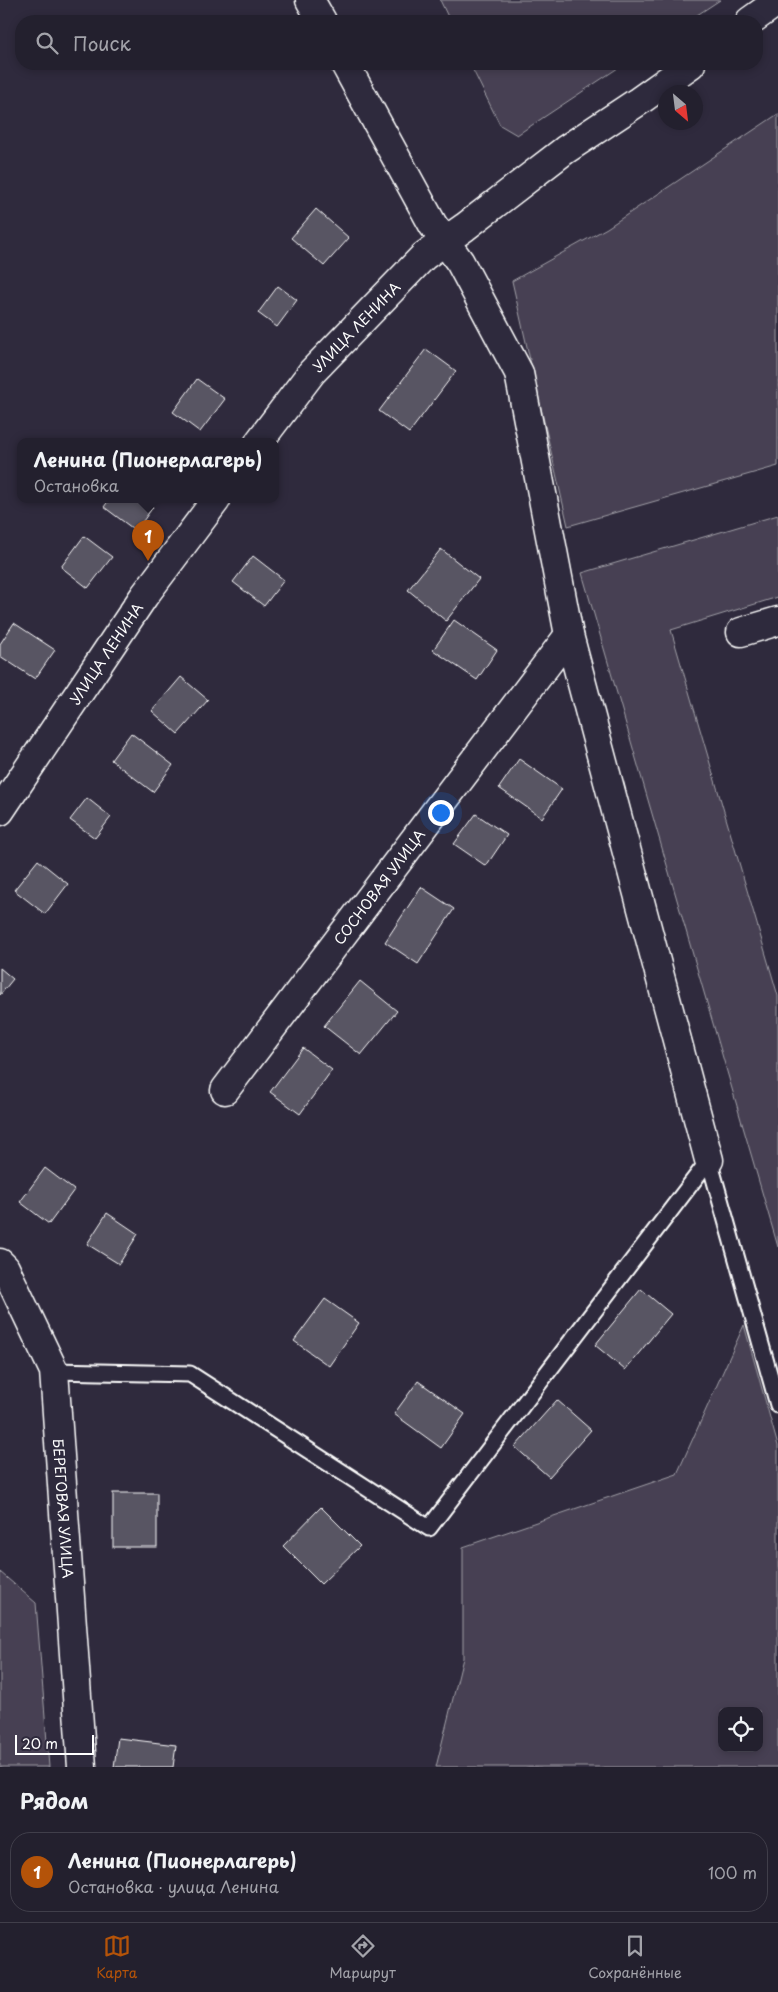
<!DOCTYPE html>
<html lang="ru">
<meta charset="utf-8">
<style>
body{margin:0;font-family:"Playpen Sans",sans-serif;background:#2f2d3a;color:#f1f3f6}
.controls{position:absolute;right:15px;bottom:15px;display:grid;overflow:hidden;border-radius:10px;box-shadow:0 2px 8px #0003}
.controls button{width:45px;height:45px;display:grid;place-items:center;padding:0;border:0;border-bottom:1px solid #403e4a;background:#23202e;color:#f1f3f6;font:25px sans-serif}
.compass{position:absolute;left:658px;top:85px;width:45px;height:45px;border-radius:50%;background:#23202e;box-shadow:0 2px 8px #0003;rotate:152deg}
.scale{position:absolute;left:15px;bottom:12px;width:79px;box-sizing:border-box;padding-left:5px;border:2px solid #fff;border-top:0;font-size:14px;line-height:18px;white-space:nowrap;color:#fff;-webkit-text-stroke:4px #2f2a3d;paint-order:stroke}
.you{position:absolute;left:440px;top:812px;width:18px;height:18px;margin:-12px;border:4px solid #fff;border-radius:50%;background:#1a73e8;box-shadow:0 0 0 8px #1a73e833}
.badge{display:grid;place-items:center;width:32px;height:32px;border-radius:50%;background:#b45309;color:#fff;font-size:16px;font-weight:700}
.pin{position:absolute;translate:-50% -41px;filter:drop-shadow(0 1px 2px #0008)}
.pin::after{content:'';position:absolute;top:26px;width:18px;height:15px;background:inherit;clip-path:polygon(0 0,100% 0,50% 100%)}
.popup{position:absolute;left:17px;top:438px;width:262px;height:65px;box-sizing:border-box;display:grid;place-content:center;border-radius:10px;background:#23202e;filter:drop-shadow(0 1px 4px #0005);font-size:16px;white-space:nowrap;color:#a3a3aa}
.popup b{font-size:19px;color:#f1f3f6}
.popup::after{content:'';position:absolute;left:50%;top:100%;margin-left:-10px;border:10px solid transparent;border-top-color:#23202e}
.list{margin:0;padding:0;list-style:none}
h2{display:flex;justify-content:space-between;align-items:center;height:65px;margin:0;padding:0 20px;font-size:21px}
h2 small{font-size:16px;font-weight:400;color:#a3a3aa}
.list li{display:grid;grid-template-columns:32px 1fr auto;gap:15px;align-items:center;box-sizing:border-box;height:80px;margin:0 10px 10px;padding:0 10px;border:1px solid #403e4a;border-radius:20px}
.list b{display:block;font-size:19px;white-space:nowrap}
.list p{margin:0;font-size:16px;white-space:nowrap;color:#a3a3aa}
.list em{font-size:16px;font-style:normal;color:#a3a3aa}
.icon{flex:none;width:28px;height:28px;fill:none;stroke:currentColor;stroke-width:2;stroke-linecap:round;stroke-linejoin:round}
.map{position:relative;flex:none;width:778px;height:1767px;overflow:hidden}
.search{position:absolute;background:#23202e;box-shadow:0 2px 8px #0003;left:15px;right:15px;top:15px;height:55px;display:flex;align-items:center;gap:12px;box-sizing:border-box;padding:0 18px;border-radius:20px;color:#a3a3aa;font-size:19px}
.sheet{height:155px;background:#23202e}
nav{display:flex;justify-content:space-around;align-items:center;box-sizing:border-box;height:70px;border-top:1px solid #403e4a;background:#23202e;font-size:14px;color:#a3a3aa}
nav a{display:grid;justify-items:center;gap:2px}
nav .on{color:#b45309}
.map>svg:first-child{display:block}
.green{fill:#464152;stroke:#a2a0a8;fill-rule:evenodd}
.building{fill:#595564;stroke:#fff}
.lines{fill:none;stroke-linecap:round;stroke-linejoin:round}
.service-casing{stroke:#fff;stroke-width:19}
.minor-casing{stroke:#fff;stroke-width:31}
.tertiary-casing{stroke:#fff;stroke-width:31}
.service{stroke:#2f2a3d;stroke-width:15}
.minor{stroke:#2f2a3d;stroke-width:28}
.tertiary{stroke:#2f2a3d;stroke-width:28}
.labels{text-anchor:middle;dominant-baseline:central;stroke-width:4.5;stroke-linejoin:round;paint-order:stroke}
.street-label{font-size:14px;fill:#fff;stroke:#2f2a3d}
</style>
<div class="map">
<svg width="778" height="1767" viewBox="0 0 778 1767">
<rect width="100%" height="100%" fill="#2f2a3d"/>
<filter id="ink" filterUnits="userSpaceOnUse"><feTurbulence type="fractalNoise" baseFrequency=".02" numOctaves="2"/><feDisplacementMap in="SourceGraphic" scale="10" xChannelSelector="R" yChannelSelector="G"/><feConvolveMatrix kernelMatrix="1 2 1 2 8 2 1 2 1" color-interpolation-filters="sRGB"/></filter>
<g filter="url(#ink)">
<!-- green -->
<g class="green">
<polygon points="440,0 720,0 688,21 450,21"/>
<polygon points="470,64 624,64 517,135 500,125"/>
<polygon points="778,114 778,466 568,526 512,281 607,228"/>
<polygon points="778,515 778,597 671,630 778,996 778,1247 582,573"/>
<path d="M744 1325 778 1446V1767H436L463 1658V1547L677 1474ZM722 1711H759V1748H722Z"/>
<polygon points="0,1572 36,1603 49,1767 0,1767"/>
</g>
<!-- building -->
<g class="building">
<polygon points="316,209 349,238 324,266 291,238"/>
<polygon points="278,286 297,300 277,327 258,313"/>
<polygon points="426,349 456,371 409,433 379,411"/>
<polygon points="197,379 225,399 200,432 173,412"/>
<polygon points="109,500 144,500 153,507 136,531 104,507"/>
<polygon points="84,536 112,557 88,588 61,567"/>
<polygon points="441,549 479,579 446,621 408,590"/>
<polygon points="253,556 284,580 264,606 233,582"/>
<polygon points="454,620 497,650 477,680 433,650"/>
<polygon points="14,623 55,650 35,679 0,656 0,644"/>
<polygon points="181,677 208,700 178,734 152,711"/>
<polygon points="131,733 173,765 153,792 111,760"/>
<polygon points="519,759 562,789 542,818 499,788"/>
<polygon points="87,798 111,817 95,838 70,820"/>
<polygon points="476,814 507,835 486,866 454,844"/>
<polygon points="38,860 68,884 45,914 14,890"/>
<polygon points="421,887 454,909 418,964 385,942"/>
<polygon points="0,968 13,979 0,995"/>
<polygon points="360,981 397,1011 361,1055 324,1026"/>
<polygon points="303,1048 332,1070 300,1114 270,1092"/>
<polygon points="45,1168 74,1190 49,1224 20,1202"/>
<polygon points="107,1213 138,1234 119,1264 87,1244"/>
<polygon points="641,1289 671,1314 625,1370 595,1345"/>
<polygon points="325,1299 359,1323 329,1366 294,1341"/>
<polygon points="418,1381 465,1414 441,1448 394,1414"/>
<polygon points="557,1400 591,1430 549,1477 515,1447"/>
<rect x="113" y="1493" width="44" height="54"/>
<polygon points="321,1507 360,1546 321,1584 283,1546"/>
<polygon points="118,1738 176,1745 173,1767 114,1767"/>
</g>
<g class="lines">
<!-- service casing -->
<g class="service-casing">
<g id="service">
<polyline points="709,1160 778,1405"/>
<polyline points="54,1371 190,1374 429,1528 709,1160"/>
</g>
</g>
<!-- minor casing -->
<g class="minor-casing">
<g id="minor">
<polyline points="310,0 322,21"/>
<polyline points="345,64 433,225 460,262 519,373 569,635 709,1160"/>
<polyline points="741,632 778,621"/>
<path id="s1" d="M225 1090 569 635"/>
<path id="s2" d="M0 1263 5 1268 54 1371 82 1767"/>
</g>
</g>
<!-- tertiary casing -->
<g class="tertiary-casing">
<g id="tertiary">
<polyline points="750,21 778,1"/>
<path id="s3" d="M259 442 312 372 424 256 465 227 565 150 639 101 691 64"/>
<path id="s4" d="M0 811 144 596 216 500"/>
</g>
</g>
<!-- service -->
<use href="#service" class="service"/>
<!-- minor -->
<use href="#minor" class="minor"/>
<!-- tertiary -->
<use href="#tertiary" class="tertiary"/>
</g>
</g>
<g class="labels">
<!-- street labels -->
<g class="street-label">
<text stroke="none"><textPath href="#s3" startOffset="151">УЛИЦА ЛЕНИНА</textPath></text>
<text stroke="none"><textPath href="#s4" startOffset="190">УЛИЦА ЛЕНИНА</textPath></text>
<text stroke="none"><textPath href="#s1" startOffset="255">СОСНОВАЯ УЛИЦА</textPath></text>
<text stroke="none"><textPath href="#s2" startOffset="259">БЕРЕГОВАЯ УЛИЦА</textPath></text>
</g>
</g>
</svg>
<div class="controls">
<button><svg class="icon" aria-label="locate" viewBox="0 0 24 24"><circle cx="12" cy="12" r="6"/><path d="M12 2v4M12 18v4M2 12h4M18 12h4"/></svg></button>
</div>
<svg class="compass" viewBox="-18 -18 36 36"><path d="M0-13l5 13h-10z" fill="#e53935"/><path d="M0 13l5-13h-10z" fill="#a3a3aa"/></svg>
<div class="scale">20 m</div>
<div class="you"></div>
<div class="pin badge" style="left:148px;top:561px">1</div>
<div class="popup"><b>Ленина (Пионерлагерь)</b>Остановка</div>
<div class="search"><svg class="icon" aria-label="search" viewBox="0 0 24 24"><circle cx="10" cy="10" r="6"/><path d="M15 15l6 6"/></svg>Поиск</div>
</div>
<section class="sheet">
<h2>Рядом<small></small></h2>
<ul class="list">
<li><span class="badge">1</span><div><b>Ленина (Пионерлагерь)</b><p>Остановка · улица Ленина</p></div><em>100 m</em></li>
</ul>
</section>
<nav>
<a class="on"><svg class="icon" aria-label="map" viewBox="0 0 24 24"><path d="M3 6l6-2 6 2 6-2v14l-6 2-6-2-6 2zM9 4v14M15 6v14"/></svg>Карта</a>
<a><svg class="icon" aria-label="directions" viewBox="0 0 24 24"><path d="M12 3l9 9-9 9-9-9zM9 14v-3h6M13 9l2 2-2 2"/></svg>Маршрут</a>
<a><svg class="icon" aria-label="saved" viewBox="0 0 24 24"><path d="M7 4h10v16l-5-4-5 4z"/></svg>Сохранённые</a>
</nav>
